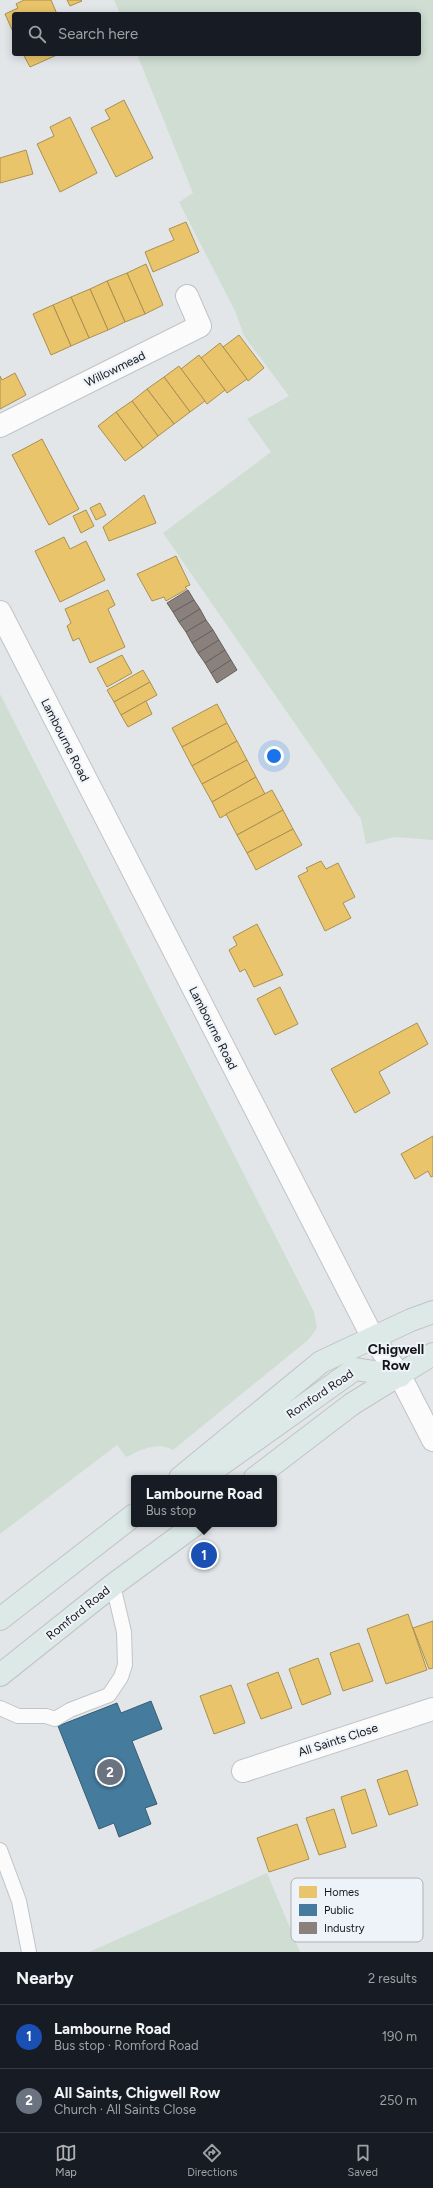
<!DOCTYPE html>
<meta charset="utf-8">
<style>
body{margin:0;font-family:Figtree,sans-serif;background:#242831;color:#f1f3f6}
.you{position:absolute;left:274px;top:756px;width:14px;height:14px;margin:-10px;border:3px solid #fff;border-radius:50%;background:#1a73e8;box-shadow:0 0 0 6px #1a73e833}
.badge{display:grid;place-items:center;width:26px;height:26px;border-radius:50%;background:#aeb0b3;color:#fff;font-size:13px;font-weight:700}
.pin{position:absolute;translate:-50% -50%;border:2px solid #fff;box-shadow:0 1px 4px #0006}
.popup{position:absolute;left:131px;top:1475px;width:146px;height:52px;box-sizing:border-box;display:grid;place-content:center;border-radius:4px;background:#171b24;filter:drop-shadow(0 1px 3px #0005);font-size:13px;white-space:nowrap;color:#9ea1a6}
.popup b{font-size:15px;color:#f1f3f6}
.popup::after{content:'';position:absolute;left:50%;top:100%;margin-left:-8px;border:8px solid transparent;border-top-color:#171b24}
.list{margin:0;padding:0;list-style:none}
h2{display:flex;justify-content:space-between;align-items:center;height:52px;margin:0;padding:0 16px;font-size:17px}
h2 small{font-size:13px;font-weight:400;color:#9ea1a6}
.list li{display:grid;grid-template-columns:26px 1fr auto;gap:12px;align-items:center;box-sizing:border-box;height:64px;padding:0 16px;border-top:1px solid #363941}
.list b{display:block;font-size:15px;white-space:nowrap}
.list p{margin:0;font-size:13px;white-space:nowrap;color:#9ea1a6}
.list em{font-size:13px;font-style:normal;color:#9ea1a6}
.icon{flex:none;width:22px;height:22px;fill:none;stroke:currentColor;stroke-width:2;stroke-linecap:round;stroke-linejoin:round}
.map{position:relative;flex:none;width:433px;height:1952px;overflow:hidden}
.search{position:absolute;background:#171b24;box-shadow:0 2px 10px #0003;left:12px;right:12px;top:12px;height:44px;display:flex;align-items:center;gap:10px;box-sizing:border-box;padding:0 14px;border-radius:4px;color:#9ea1a6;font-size:15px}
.sheet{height:180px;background:#171b24}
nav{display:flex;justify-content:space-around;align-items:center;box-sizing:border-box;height:56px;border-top:1px solid #363941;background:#171b24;font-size:11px;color:#9ea1a6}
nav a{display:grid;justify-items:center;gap:2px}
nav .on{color:#aeb0b3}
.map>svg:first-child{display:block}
.green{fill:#cfddd2}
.homes{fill:#e9c46a;stroke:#a99051}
.public{fill:#457b9d;stroke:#365d75}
.industry{fill:#8a817c;stroke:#67615e}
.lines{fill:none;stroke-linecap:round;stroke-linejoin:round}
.lane-casing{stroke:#c1c4c6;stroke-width:16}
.street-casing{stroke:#c1c4c6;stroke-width:24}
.secondary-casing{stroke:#c1c4c6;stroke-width:24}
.primary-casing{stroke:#c1c3c4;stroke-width:24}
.lane{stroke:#fbfbfc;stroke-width:14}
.street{stroke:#fbfbfc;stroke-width:22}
.secondary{stroke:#fbfbfc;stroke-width:22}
.primary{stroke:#dce9e6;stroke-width:22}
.labels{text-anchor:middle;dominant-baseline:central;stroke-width:4;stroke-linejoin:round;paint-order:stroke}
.street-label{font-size:12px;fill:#141618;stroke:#eef3f9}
.quarter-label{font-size:14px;font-weight:bold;fill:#141618;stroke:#eef3f9}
.key{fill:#eef3f9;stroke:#adb1b6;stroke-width:1}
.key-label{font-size:11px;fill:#141618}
</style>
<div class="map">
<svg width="433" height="1952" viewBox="0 0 433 1952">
<rect width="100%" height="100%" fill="#e3e6e9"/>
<!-- green -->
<g class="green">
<polygon points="114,0 433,0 433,840 395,837 366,844 361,819 163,533 271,452 247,419 289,396 244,336 236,313 179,202 193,193 137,54 419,54 419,14 120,14"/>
<path d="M0 694 314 1312 317 1328 308 1340 173 1450C157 1441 141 1450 126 1457L117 1445 0 1534Z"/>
<polygon points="267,1873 300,1952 89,1952"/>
</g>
<!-- homes -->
<g class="homes">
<polygon points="24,0 51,0 57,14 14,14 14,34 5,14 18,8 16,4"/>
<polygon points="67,0 81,0 82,1 70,6"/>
<polygon points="23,54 59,54 30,67"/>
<polygon points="124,100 153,158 116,177 91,128 110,119 105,110"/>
<polygon points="70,117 97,173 60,192 37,144 54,136 50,127"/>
<polygon points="26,150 33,174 0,183 0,158"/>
<polygon points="186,222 199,252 153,272 145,252 174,240 169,229"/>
<polygon points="146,264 163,305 145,314 127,273"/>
<polygon points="127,273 145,314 125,322 107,281"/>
<polygon points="107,281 125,322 108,330 90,289"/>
<polygon points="90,289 108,330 89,338 71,297"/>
<polygon points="71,297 89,338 71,346 53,305"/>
<polygon points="53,305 71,346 51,355 33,314"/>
<polygon points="239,335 264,368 248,381 223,347"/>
<polygon points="220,343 247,379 227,393 201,358"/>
<polygon points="199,355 225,390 207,404 181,369"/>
<polygon points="179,366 205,401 190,412 164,377"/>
<polygon points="15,373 26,395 0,409 0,376 2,380"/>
<polygon points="164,377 190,412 174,424 147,389"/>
<polygon points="147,389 174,424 158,436 132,401"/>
<polygon points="132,401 158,436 143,448 116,412"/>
<polygon points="116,412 143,448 125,461 98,426"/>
<polygon points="42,439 79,509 49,525 12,455"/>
<polygon points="144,495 156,523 109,541 103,527"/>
<polygon points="100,503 106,515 96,520 90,508"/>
<polygon points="86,510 94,526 81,533 73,516"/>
<polygon points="64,537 70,549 86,541 105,580 60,602 35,551"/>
<polygon points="176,556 190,585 185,587 187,589 166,601 164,597 152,601 137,574"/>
<polygon points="108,590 115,605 108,609 125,647 90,663 79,638 73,641 67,626 71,623 65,609"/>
<polygon points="122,655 132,673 107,687 97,668"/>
<polygon points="143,670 150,682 114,702 107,690"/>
<polygon points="150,682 157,695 121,715 114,702"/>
<polygon points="146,701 152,714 128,727 121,715"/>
<polygon points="217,704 227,723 182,747 172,728"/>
<polygon points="227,723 237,741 192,766 182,747"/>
<polygon points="237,741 247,760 202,784 192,766"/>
<polygon points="247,760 256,777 212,802 202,784"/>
<polygon points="256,777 265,794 220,818 212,802"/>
<polygon points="272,790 283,810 237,835 226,814"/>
<polygon points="283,810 293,829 247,853 237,835"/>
<polygon points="293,829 302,845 256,870 247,853"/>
<polygon points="321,861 326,869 338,863 355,897 343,903 351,918 325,931 298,876 308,871 306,868"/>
<polygon points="257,924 283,975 254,987 245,969 240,972 229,950 237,945 233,937"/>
<polygon points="280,987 298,1024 275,1035 257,999"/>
<polygon points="417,1023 428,1044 379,1072 390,1093 355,1113 331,1069"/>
<polygon points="433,1136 433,1176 431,1177 428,1171 415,1179 401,1154"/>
<polygon points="408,1614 427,1670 386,1684 367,1629"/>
<polygon points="433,1621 433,1668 429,1669 413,1628"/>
<polygon points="359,1643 373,1681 343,1691 330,1653"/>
<polygon points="318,1658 331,1694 302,1705 289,1669"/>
<polygon points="278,1672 292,1708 261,1719 247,1684"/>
<polygon points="231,1685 245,1723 214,1734 200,1696"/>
<polygon points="407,1770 418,1805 389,1815 377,1780"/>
<polygon points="365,1789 377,1826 352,1834 341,1797"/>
<polygon points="334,1809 346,1847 319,1855 306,1818"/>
<polygon points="297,1824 309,1859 269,1872 257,1838"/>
</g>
<!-- public -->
<polygon class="public" points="151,1701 162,1729 132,1741 157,1804 145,1808 151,1824 119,1837 114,1823 99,1829 58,1726 117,1703 121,1713"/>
<!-- industry -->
<g class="industry">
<polygon points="188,590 194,600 173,612 167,603"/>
<polygon points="194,600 200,609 179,622 173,612"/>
<polygon points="200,609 206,620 186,632 179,622"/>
<polygon points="206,620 213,630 192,643 186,632"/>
<polygon points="213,630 219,640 198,653 192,643"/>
<polygon points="219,640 225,650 205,663 198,653"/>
<polygon points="225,650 231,660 211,673 205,663"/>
<polygon points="231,660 237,670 217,683 211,673"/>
</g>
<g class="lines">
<!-- lane casing -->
<g class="lane-casing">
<g id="lane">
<polyline points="0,1708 18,1716 46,1716 55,1719 70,1710 109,1695 121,1677 125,1665 124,1632 113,1585"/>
<polyline points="0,1850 19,1901 29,1952"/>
</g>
</g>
<!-- street casing -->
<g class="street-casing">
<g id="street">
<polyline points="0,426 200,326 187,296"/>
<polyline points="243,1771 433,1709"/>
</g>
</g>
<!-- secondary casing -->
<g class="secondary-casing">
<polyline id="secondary" points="0,612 373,1338 400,1376 433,1440"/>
</g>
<!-- primary casing -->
<g class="primary-casing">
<g id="primary">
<polyline points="180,1478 321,1362 411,1320 433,1312"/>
<polyline points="202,1478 355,1369 400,1376"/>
<polyline points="255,1478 352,1404 433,1354"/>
<polyline points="0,1619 134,1515"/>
<polyline points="0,1675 113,1585 196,1524"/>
</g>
</g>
<!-- lane -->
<use href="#lane" class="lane"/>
<!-- street -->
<use href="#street" class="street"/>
<!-- secondary -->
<use href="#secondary" class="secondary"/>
<!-- primary -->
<use href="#primary" class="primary"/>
</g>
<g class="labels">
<!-- street labels -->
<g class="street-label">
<text transform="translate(115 369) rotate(-26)">Willowmead</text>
<text transform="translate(65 740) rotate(63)">Lambourne Road</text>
<text transform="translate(213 1028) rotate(63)">Lambourne Road</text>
<text transform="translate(320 1394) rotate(-34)">Romford Road</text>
<text transform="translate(78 1613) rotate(-39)">Romford Road</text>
<text transform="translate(338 1740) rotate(-18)">All Saints Close</text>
</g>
<!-- quarter labels -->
<g class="quarter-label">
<text x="396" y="1349">Chigwell<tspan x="396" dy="16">Row</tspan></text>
</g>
</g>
<!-- legend -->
<rect x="291" y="1878" width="132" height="64" rx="6" class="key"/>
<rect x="299" y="1886" width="18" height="12" fill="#e9c46a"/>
<rect x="299" y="1904" width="18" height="12" fill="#457b9d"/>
<rect x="299" y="1922" width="18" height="12" fill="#8a817c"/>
<g class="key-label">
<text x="324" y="1896">Homes</text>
<text x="324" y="1914">Public</text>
<text x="324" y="1932">Industry</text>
</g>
</svg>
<div class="you"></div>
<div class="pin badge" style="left:204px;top:1555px;background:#1a4fb4">1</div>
<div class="popup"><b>Lambourne Road</b>Bus stop</div>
<div class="pin badge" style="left:110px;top:1772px;background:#6b7280">2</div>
<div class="search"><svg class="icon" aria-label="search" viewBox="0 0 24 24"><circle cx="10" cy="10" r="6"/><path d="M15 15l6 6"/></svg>Search here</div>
</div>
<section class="sheet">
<h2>Nearby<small>2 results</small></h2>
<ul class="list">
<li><span class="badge" style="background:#1a4fb4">1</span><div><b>Lambourne Road</b><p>Bus stop · Romford Road</p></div><em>190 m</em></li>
<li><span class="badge" style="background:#6b7280">2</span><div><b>All Saints, Chigwell Row</b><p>Church · All Saints Close</p></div><em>250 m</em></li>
</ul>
</section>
<nav>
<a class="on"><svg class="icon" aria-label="map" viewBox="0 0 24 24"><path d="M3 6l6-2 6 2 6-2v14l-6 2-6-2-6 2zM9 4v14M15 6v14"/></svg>Map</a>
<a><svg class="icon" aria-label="directions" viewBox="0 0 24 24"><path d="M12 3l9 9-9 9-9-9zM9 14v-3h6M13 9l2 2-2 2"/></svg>Directions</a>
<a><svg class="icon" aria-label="saved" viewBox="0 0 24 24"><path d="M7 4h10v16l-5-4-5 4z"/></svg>Saved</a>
</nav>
